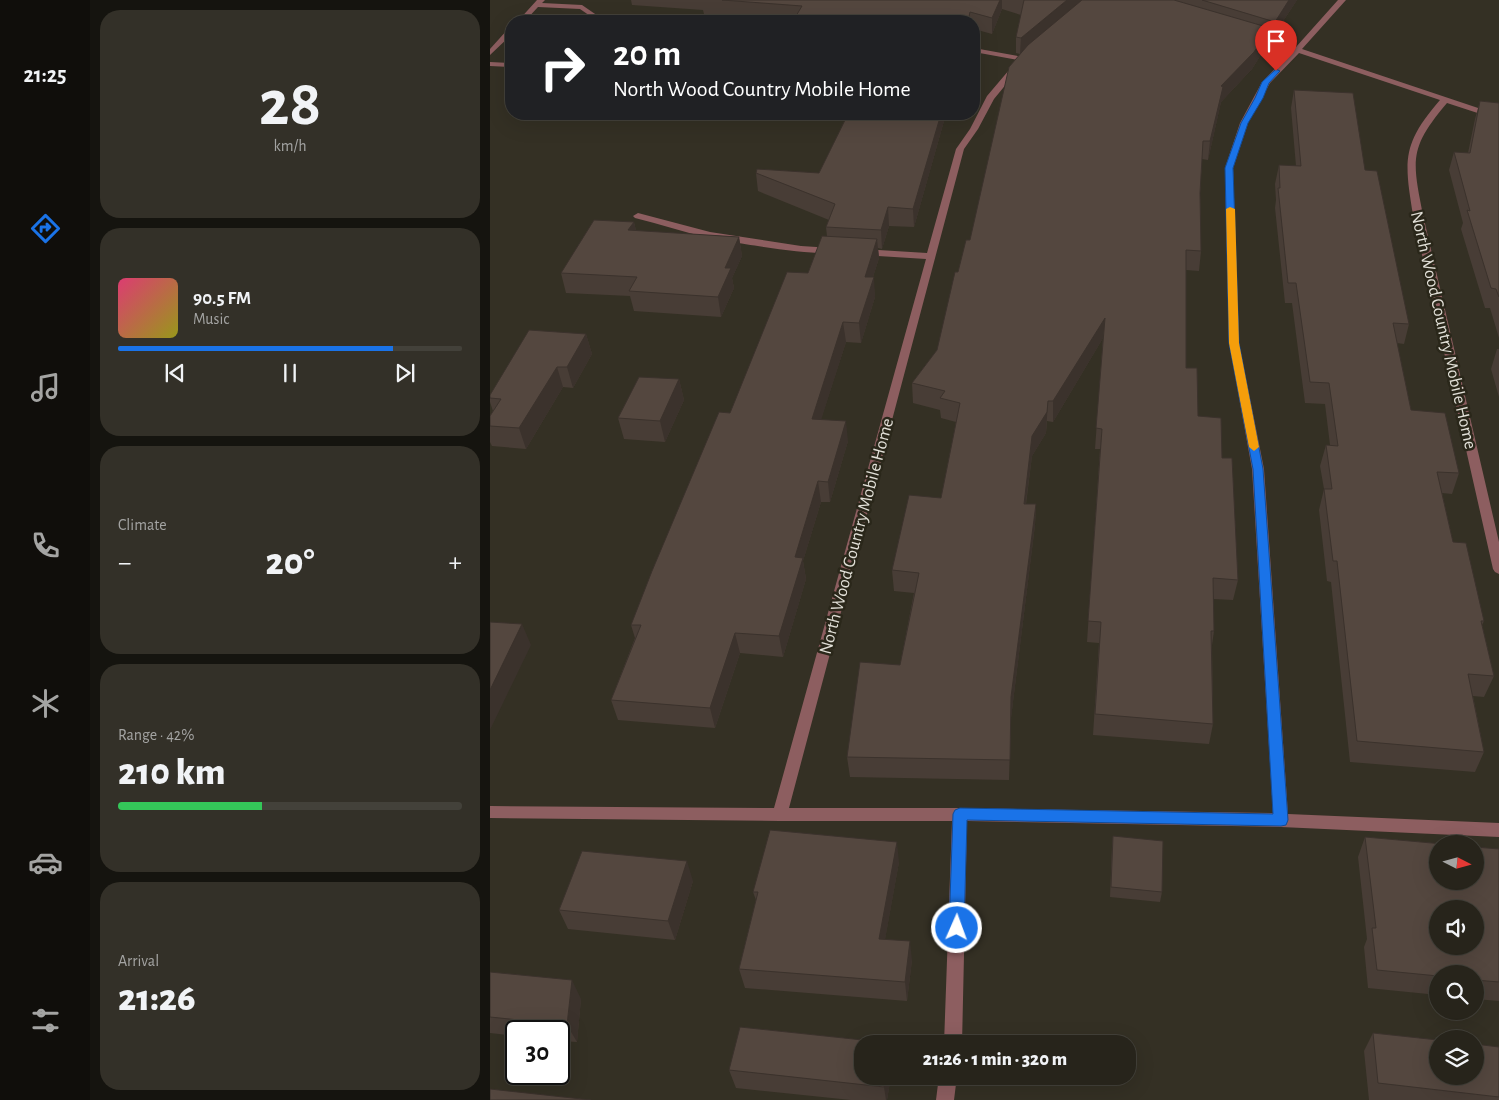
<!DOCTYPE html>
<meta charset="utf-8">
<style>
:root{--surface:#27241b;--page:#333028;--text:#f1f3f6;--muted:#a4a4a3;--line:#43413a;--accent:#1a73e8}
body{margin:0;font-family:"Alegreya Sans",sans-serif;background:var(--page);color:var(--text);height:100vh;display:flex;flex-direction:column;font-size:19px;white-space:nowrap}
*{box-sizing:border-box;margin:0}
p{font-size:16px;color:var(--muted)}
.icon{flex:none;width:28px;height:28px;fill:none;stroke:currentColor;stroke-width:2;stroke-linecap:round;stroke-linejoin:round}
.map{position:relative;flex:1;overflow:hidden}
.drawer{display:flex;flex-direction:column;gap:10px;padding:10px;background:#15140f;width:400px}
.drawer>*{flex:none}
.banner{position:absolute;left:15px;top:15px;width:475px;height:105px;border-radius:20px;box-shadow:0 5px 20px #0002,0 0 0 1px var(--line);background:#202124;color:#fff;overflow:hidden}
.needle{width:32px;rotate:96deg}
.buttons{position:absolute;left:939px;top:835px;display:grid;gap:10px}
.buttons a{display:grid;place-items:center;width:55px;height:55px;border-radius:50%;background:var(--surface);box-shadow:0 5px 20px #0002,0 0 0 1px var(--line);font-size:25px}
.speed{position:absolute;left:15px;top:1020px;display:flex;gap:10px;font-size:25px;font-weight:700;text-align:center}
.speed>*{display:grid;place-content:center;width:65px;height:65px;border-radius:50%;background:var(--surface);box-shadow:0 5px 20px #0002,0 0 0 1px var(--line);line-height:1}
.speed .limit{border:2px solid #111;border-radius:8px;background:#fff;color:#111}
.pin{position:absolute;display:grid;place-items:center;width:42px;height:42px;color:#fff;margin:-51px -21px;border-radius:50% 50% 50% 0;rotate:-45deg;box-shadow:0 0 5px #0007}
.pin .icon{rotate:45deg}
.me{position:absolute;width:55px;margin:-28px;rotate:2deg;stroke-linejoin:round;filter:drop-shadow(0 0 4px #0008)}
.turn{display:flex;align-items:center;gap:18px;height:105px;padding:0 25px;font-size:22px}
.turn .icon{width:65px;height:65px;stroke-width:2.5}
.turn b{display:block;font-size:35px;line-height:42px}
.big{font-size:38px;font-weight:800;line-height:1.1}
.drawer .tile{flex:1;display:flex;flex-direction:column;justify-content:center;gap:8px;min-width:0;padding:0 18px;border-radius:20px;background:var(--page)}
.drawer .dial{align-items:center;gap:0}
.dial b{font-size:65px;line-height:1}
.song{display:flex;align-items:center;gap:15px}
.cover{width:60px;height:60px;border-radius:8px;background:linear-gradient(135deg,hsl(340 70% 55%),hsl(60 70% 35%))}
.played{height:5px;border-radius:2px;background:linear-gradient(90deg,var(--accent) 80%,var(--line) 80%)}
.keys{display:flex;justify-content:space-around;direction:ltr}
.heat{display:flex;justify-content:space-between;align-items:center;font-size:28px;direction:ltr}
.charge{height:8px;border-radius:4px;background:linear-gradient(90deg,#34c759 42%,var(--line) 0)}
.trip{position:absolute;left:364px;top:1035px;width:282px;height:50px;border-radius:20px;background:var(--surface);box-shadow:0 5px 20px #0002,0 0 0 1px var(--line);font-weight:800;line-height:50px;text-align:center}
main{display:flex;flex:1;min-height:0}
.tabs{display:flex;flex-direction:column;width:90px;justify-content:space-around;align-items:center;background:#100e0b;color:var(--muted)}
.tabs .icon{width:35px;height:35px}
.tabs .active{color:var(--accent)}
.tabs b{font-size:22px;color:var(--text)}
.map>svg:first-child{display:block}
</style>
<main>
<nav class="tabs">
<b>21:25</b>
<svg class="icon active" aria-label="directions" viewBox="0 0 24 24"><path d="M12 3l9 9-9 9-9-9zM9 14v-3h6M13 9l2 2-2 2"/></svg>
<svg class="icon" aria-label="music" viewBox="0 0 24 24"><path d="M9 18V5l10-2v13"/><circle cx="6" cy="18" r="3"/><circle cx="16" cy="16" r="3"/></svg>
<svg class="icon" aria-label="phone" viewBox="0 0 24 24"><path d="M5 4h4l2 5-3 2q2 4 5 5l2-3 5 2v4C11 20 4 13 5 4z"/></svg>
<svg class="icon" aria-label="climate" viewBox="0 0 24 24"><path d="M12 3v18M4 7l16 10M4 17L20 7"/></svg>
<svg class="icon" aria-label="car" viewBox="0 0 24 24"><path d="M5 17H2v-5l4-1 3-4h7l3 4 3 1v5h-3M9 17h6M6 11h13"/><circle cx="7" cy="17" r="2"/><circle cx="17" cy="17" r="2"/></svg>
<svg class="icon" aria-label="filters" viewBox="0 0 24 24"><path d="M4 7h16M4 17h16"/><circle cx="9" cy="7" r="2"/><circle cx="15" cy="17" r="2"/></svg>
</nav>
<section class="drawer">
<div class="tile dial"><b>28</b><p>km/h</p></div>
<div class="tile">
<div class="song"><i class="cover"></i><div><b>90.5 FM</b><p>Music</p></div></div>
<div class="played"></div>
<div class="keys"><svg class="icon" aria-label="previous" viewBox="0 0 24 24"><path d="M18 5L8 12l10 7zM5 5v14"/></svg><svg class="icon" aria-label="pause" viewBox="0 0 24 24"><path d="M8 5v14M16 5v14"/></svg><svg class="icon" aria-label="next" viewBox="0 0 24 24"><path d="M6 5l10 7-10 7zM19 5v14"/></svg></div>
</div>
<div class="tile"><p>Climate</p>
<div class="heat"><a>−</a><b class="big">20°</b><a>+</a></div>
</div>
<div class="tile"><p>Range · 42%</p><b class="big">210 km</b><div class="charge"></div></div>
<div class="tile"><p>Arrival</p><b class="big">21:26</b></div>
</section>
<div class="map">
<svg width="1009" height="1100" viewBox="0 0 1009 1100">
<rect width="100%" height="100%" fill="#343024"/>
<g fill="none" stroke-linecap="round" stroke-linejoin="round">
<path fill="#8d5e60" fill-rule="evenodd" d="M 47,0 L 55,0 L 52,3 L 92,5 L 108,16 L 141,19 L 145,21 L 106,20 L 90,9 L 48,7 L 35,21 L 28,21 Z
M 848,0 L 856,0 L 812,49 L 1009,115 L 1009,120 L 957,103 C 919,148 922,159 933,215 L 1009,542 L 1009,574 L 1005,572 L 1003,569 L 923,215 C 914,160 912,144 950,100 L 809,53 L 780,83 L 758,123 L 743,168 L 749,343 L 774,469 L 798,814 L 1009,823 L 1009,837 L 791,827 L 477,821 L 472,1044 L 454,1044 L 462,821 L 290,821 L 0,818 L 0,806 L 284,808 L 436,259 L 372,255 L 367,252 L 372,249 L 437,253 L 466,149 L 480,129 L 497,96 L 525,63 L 528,63 L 532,65 L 504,99 L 488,129 L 474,149 L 299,808 L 470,808 L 783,813 L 762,469 L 739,343 L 735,168 L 750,123 L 772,82 L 802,51 L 758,36 L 762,34 L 806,47 Z
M 18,29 L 21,29 L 21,35 L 0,55 L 0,49 Z
M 484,48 L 533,57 L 537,59 L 533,61 L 484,52 Z
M 0,62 L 21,63 L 21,67 L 0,66 Z
M 148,213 L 220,232 L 311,246 L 342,248 L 347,251 C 338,259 236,241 219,238 C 194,232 169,224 145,218 L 143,216 Z
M 449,1076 L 467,1076 L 464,1100 L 446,1100 Z"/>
</g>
<path fill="#483d36" d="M 141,0 L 807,0 L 782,38 L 778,37 L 777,45 L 762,69 L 731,102 L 718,160 L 712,159 L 710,193 L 711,251 L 709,271 L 696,270 L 696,368 L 708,416 L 732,458 L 748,580 L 743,600 L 723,599 L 724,631 L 722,645 L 723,724 L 719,744 L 603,735 L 609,643 L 597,642 L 610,449 L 605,449 L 613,338 L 563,422 L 557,421 L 556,433 L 542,456 L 536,504 L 546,504 L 545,525 L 521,718 L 519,780 L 360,777 L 357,757 L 410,665 L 424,593 L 404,591 L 402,570 L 451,498 L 466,422 L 451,418 L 450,410 L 423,403 L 422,383 L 447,350 L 468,272 L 480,240 L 530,54 L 526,53 L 526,37 L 531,15 L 512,9 L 502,34 L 484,29 L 484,21 L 303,21 L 214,14 L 213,10 L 142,5 Z
M 804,90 L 875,170 L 919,324 L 914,344 L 907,343 L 921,410 L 969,473 L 962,494 L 952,493 L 963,542 L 994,621 L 992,625 L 1004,676 L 994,697 L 983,696 L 994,752 L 985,772 L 860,762 L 841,582 L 837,581 L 829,510 L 834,489 L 830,466 L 836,445 L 840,445 L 835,404 L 815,403 L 802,303 L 795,303 L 785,208 L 786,200 L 785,184 L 789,165 L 806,166 L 801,108 Z
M 990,101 L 1009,103 L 1009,338 L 1000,308 L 995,308 L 971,229 L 973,223 L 959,170 L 964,152 L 978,153 L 985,119 Z
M 456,114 L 424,227 L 399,226 L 392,249 L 388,248 L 389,258 L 383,277 L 385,297 L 371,343 L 356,342 L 331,419 L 358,441 L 340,502 L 331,502 L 313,561 L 316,579 L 293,657 L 250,653 L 225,728 L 128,720 L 121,700 L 145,638 L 141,625 L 240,413 L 318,273 L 337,236 L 336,227 L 339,220 L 268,191 L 266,173 L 329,173 Z
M 144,222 L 146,231 L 249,237 L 252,256 L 242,278 L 244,288 L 231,317 L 144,311 L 140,296 L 76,293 L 71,273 Z
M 96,334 L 102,354 L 83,388 L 73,387 L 36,449 L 2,446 L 0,442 L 0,416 L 3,411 L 0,402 L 0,395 Z
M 1007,349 L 1009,349 L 1009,397 L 1001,369 Z
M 189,379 L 194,400 L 175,442 L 134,439 L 128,418 Z
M 623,836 L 672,892 L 670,902 L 620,897 L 622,846 Z
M 875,837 L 1009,849 L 1009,1001 L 985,999 L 985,974 L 948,974 L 948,995 L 878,988 L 874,947 L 877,939 L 868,857 Z
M 409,862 L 395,939 L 422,960 L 417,1001 L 255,988 L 249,969 L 266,900 L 263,892 Z
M 203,881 L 185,940 L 78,929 L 69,910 Z
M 0,972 L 91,999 L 87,1042 L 69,1041 L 69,1031 L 26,1031 L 26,1036 L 0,1033 Z
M 883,1033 L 1009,1047 L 1009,1100 L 879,1100 L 874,1051 Z
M 239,1070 L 372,1076 L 401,1076 L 397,1100 L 361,1100 L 246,1088 Z"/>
<path fill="#3b322c" d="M 510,0 L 512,0 L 512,9 L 502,34 L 502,18 Z
M 577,0 L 622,0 L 530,54 L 531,38 Z
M 799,0 L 807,0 L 782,38 L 785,22 Z
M 480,12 L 480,21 L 478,21 Z
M 780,28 L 777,45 L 762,69 L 731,102 L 718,160 L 720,141 L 731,86 Z
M 451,114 L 456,114 L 424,227 L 423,209 Z
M 398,207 L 399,226 L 392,249 L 391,230 Z
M 144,222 L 148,241 L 138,230 Z
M 249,237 L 252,256 L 242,278 L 244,288 L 231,317 L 228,297 L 235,268 Z
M 387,239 L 389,258 L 377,296 L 375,277 Z
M 384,277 L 385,297 L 371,343 L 369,323 Z
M 615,318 L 613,338 L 563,422 L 563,401 Z
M 353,322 L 356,342 L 325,439 L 322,419 Z
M 96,334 L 102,354 L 83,388 L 77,367 Z
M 67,367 L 73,387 L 36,449 L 29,428 Z
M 189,379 L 194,400 L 175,442 L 170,421 Z
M 558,401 L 556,433 L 542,456 L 533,524 L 534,504 L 542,436 Z
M 356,421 L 358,441 L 340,502 L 338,482 Z
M 328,481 L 331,502 L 313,561 L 316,579 L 293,657 L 289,636 L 305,557 Z
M 546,504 L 545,525 L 521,718 L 519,780 L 521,697 Z
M 32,624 L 41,645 L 0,730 L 0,690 Z
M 245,633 L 250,653 L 225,728 L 220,708 Z
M 407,842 L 409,862 L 392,957 L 389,939 Z
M 197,861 L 203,881 L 185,940 L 178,921 Z
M 420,941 L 422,960 L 417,1001 L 415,982 Z
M 82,980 L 91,999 L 87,1042 L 77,1025 Z
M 395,1076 L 401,1076 L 397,1100 L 396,1100 L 394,1087 Z"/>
<path fill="#54473f" stroke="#3b322c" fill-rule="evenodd" d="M 232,0 L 510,0 L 502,18 L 480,12 L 478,21 L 303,21 L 312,6 Z
M 534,0 L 577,0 L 531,38 L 526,37 Z
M 592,0 L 684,0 L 780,28 L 764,52 L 731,86 L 733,87 L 720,141 L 713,141 L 710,193 L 711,251 L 696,250 L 696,368 L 707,368 L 708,416 L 731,418 L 732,458 L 742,458 L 748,580 L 723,578 L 724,631 L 721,631 L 723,724 L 605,714 L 611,622 L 598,621 L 612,429 L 606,428 L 615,318 L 563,401 L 558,401 L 557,412 L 542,436 L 534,504 L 546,504 L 521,697 L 520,760 L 357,757 L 370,662 L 410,665 L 429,573 L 402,570 L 419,495 L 451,498 L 470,403 L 450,398 L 455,391 L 422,383 L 447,350 L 465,272 L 468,272 L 476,240 L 480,240 L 519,67 L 538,45 Z
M 712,0 L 799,0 L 785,22 Z
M 804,90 L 863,93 L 875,170 L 887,171 L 919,324 L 903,323 L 921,410 L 955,413 L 969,473 L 947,472 L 963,542 L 976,543 L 994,621 L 991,621 L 1004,676 L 978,674 L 994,752 L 867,741 L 847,561 L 843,561 L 834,489 L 842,489 L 836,445 L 848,446 L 839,383 L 820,382 L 806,283 L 798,283 L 788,188 L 790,188 L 789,165 L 811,166 Z
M 990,101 L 1009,103 L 1009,297 L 1006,289 L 1001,288 L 977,210 L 980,211 L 964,152 L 980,153 Z
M 358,114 L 451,114 L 423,209 L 398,207 L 391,230 L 336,227 L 345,204 L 266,173 L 267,169 L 329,173 Z
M 104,220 L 144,222 L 138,230 L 249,237 L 235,268 L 241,268 L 228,297 L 139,291 L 147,277 L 71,273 Z
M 332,236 L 387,239 L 375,277 L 384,277 L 369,323 L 353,322 L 322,419 L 356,421 L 338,482 L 328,481 L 305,557 L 313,558 L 289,636 L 245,633 L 220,708 L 121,700 L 151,625 L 141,625 L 162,571 L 229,412 L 240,413 L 297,272 L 318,273 Z
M 39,330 L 96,334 L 77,367 L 67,367 L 29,428 L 0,426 L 0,416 L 11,399 L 0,398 L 0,395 Z
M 149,377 L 189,379 L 170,421 L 128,418 Z
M 0,622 L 32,624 L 0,690 Z
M 280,830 L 407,842 L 389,939 L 420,941 L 415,982 L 249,969 L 268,892 L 263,892 Z
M 623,836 L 673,841 L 672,892 L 621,887 Z
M 875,837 L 953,844 L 948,844 L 948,881 L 985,881 L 985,847 L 1009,849 L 1009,982 L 985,980 L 985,974 L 948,974 L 948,976 L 887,970 L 882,928 L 886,928 ZM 948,909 L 985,909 L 985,946 L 948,946 Z
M 92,851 L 197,861 L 178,921 L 69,910 Z
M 0,972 L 82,980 L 77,1025 L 0,1017 Z
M 250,1027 L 401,1043 L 401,1044 L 372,1044 L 372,1076 L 395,1076 L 394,1087 L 239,1070 Z
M 883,1033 L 948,1040 L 948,1076 L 985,1076 L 985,1044 L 1009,1047 L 1009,1097 L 888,1083 Z
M 0,1089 L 101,1100 L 0,1100 Z"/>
<path fill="#1a73e8" stroke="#114b97" d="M 786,69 L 790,71 L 779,83 L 773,98 L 758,123 L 743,168 L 749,343 L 773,469 L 798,820 L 796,825 L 791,826 L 477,820 L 474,928 L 472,933 L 467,935 L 461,933 L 459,928 L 463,814 L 465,810 L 470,808 L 783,814 L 763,469 L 739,343 L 735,168 L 751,123 L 765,98 L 772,82 Z"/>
<path fill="#f59e0b" d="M 740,207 L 745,209 L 749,343 L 769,447 L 764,451 L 759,447 L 739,343 L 736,209 Z"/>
<g text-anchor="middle" stroke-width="5" stroke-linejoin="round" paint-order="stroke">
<g font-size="18" fill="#e2e0d8" stroke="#2a271a">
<text transform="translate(954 330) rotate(77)" y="6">North Wood Country Mobile Home</text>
<text transform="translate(366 536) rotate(-75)" y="6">North Wood Country Mobile Home</text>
</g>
</g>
</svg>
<div class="buttons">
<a><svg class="needle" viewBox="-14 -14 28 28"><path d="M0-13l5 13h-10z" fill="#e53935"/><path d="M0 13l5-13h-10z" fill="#a4a4a3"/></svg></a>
<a><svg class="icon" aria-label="sound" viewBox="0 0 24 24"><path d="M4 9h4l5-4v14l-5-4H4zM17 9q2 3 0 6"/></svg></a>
<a><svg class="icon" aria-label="search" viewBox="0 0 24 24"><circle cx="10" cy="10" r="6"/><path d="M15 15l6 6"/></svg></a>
<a><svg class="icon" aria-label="layers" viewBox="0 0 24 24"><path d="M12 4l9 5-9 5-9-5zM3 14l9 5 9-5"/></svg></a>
</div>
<div class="speed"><div class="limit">30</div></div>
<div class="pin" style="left:786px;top:71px;background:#d93025"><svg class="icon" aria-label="arrive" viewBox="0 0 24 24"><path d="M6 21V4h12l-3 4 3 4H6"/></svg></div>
<svg class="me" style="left:467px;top:928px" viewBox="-20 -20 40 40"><circle r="17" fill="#1a73e8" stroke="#fff" stroke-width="3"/><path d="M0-11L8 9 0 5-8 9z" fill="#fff"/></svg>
<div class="trip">21:26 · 1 min · 320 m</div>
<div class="banner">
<div class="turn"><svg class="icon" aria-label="right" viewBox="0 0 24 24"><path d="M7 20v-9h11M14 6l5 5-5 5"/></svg><div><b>20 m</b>North Wood Country Mobile Home</div></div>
</div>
</div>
</main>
